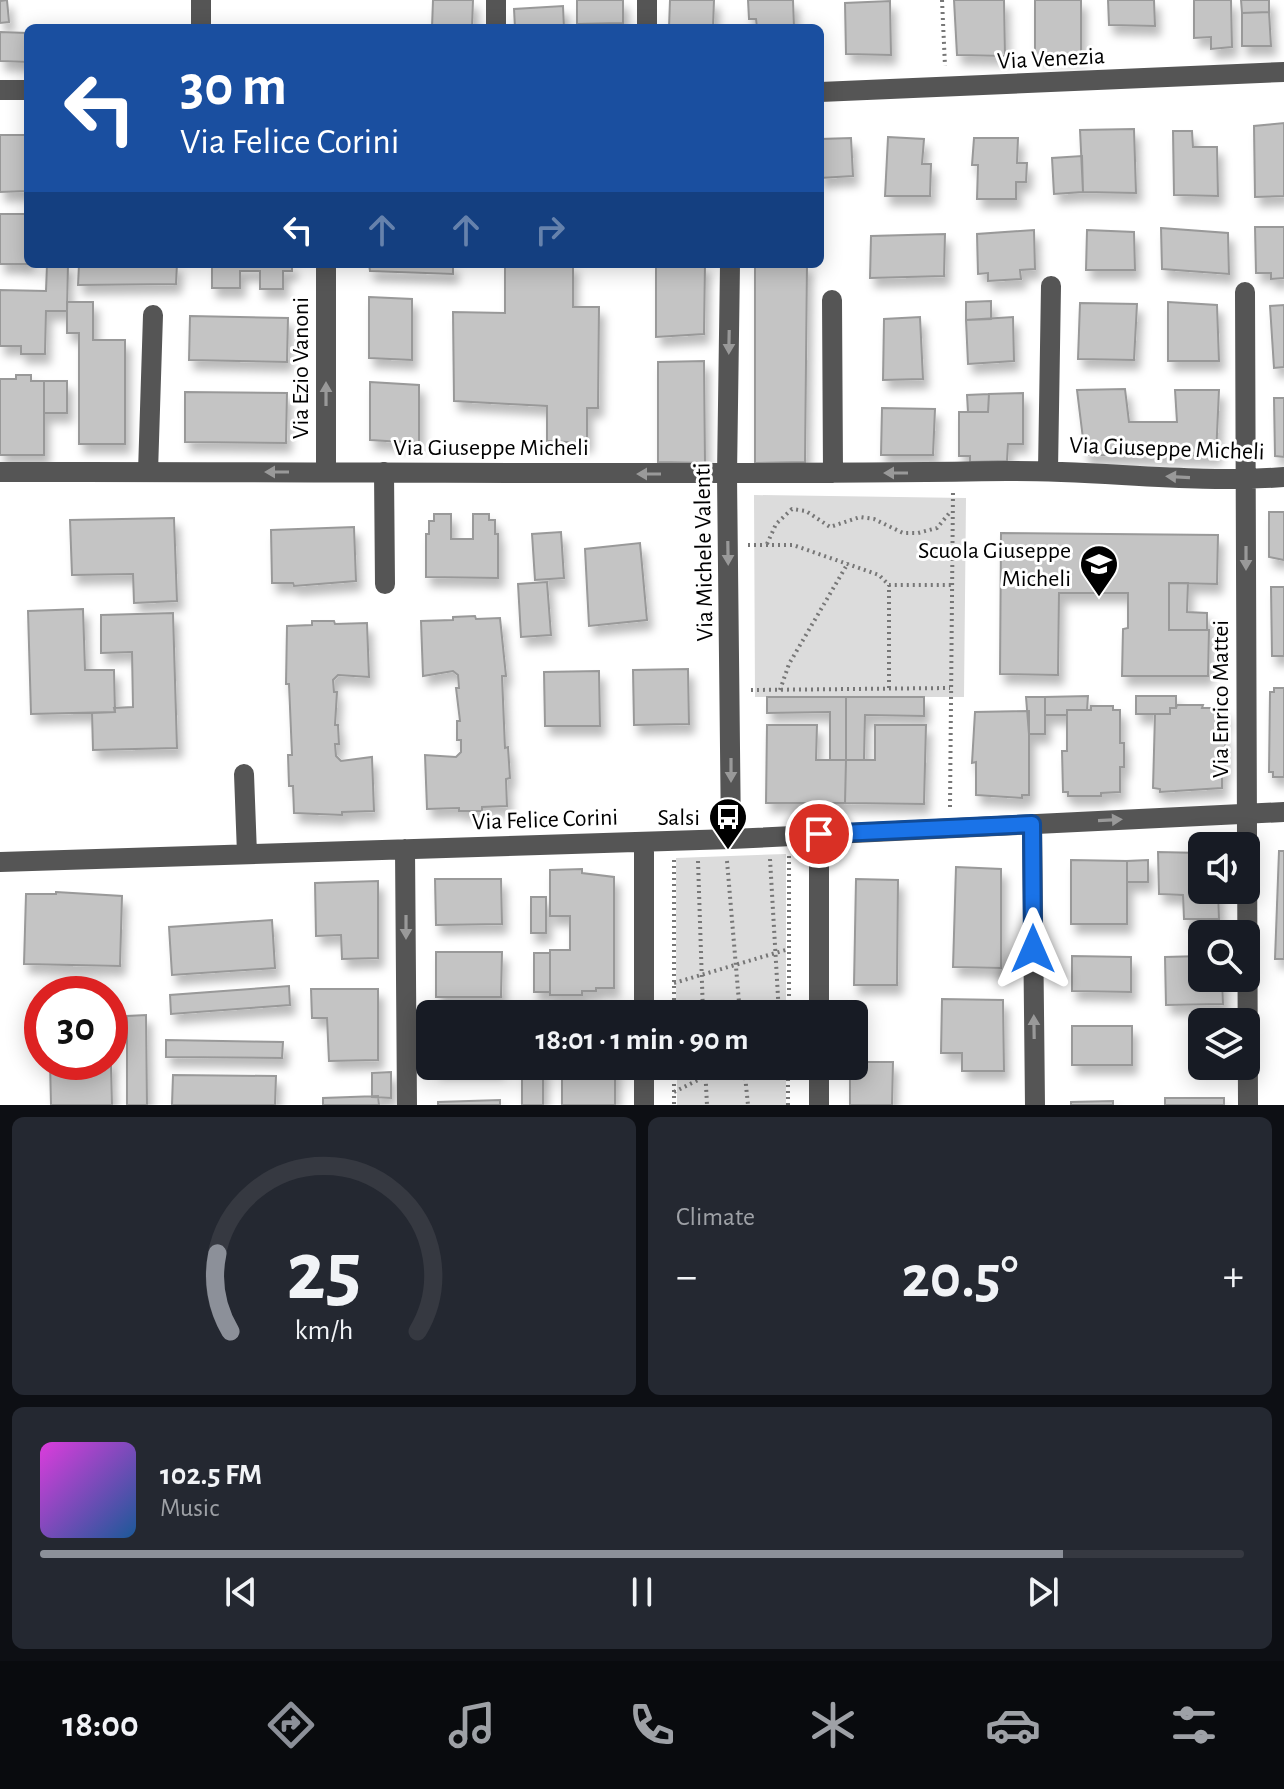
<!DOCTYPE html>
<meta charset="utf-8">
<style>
:root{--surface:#171b24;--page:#242831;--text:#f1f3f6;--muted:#9ea1a6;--line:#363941;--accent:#8c9099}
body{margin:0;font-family:"Alegreya Sans",sans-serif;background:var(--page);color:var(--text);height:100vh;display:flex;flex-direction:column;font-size:30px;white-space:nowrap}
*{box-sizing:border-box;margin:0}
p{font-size:26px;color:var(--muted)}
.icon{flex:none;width:44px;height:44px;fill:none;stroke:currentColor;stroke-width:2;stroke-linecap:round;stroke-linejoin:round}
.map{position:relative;height:1105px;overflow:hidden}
.drawer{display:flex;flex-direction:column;gap:12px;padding:12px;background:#0d0f14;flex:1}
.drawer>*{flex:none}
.banner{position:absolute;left:24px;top:24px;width:800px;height:244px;border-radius:12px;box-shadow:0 4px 20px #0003;background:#1a4fa0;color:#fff;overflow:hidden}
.fabs{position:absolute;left:1188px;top:832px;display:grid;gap:16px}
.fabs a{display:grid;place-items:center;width:72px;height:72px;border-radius:12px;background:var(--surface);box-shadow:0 4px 20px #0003;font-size:40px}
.speed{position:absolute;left:24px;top:976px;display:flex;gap:16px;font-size:40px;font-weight:700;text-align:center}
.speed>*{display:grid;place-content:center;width:104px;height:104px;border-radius:50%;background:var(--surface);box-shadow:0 4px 20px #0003;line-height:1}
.speed .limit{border:12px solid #d22;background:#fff;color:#111}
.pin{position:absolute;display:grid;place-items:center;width:68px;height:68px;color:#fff;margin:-34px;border:4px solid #fff;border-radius:50%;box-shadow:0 2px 8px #0007}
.me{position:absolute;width:88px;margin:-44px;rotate:0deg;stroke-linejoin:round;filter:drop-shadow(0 0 6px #0008)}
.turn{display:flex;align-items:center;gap:28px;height:168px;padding:0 24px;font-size:36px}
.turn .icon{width:104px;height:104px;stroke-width:2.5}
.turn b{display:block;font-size:56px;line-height:68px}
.lanes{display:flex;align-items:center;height:76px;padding:0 24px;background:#0003;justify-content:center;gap:40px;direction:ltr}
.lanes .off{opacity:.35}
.big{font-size:60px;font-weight:700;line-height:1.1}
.drawer .card{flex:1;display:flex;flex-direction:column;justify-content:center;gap:12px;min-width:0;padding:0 28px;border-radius:12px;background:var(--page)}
.drawer .dial{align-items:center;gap:0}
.dial svg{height:208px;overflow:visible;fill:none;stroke:var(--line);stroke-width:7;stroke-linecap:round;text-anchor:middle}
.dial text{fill:var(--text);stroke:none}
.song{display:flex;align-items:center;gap:24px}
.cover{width:96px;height:96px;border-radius:12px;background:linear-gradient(135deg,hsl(300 70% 55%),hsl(210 70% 35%))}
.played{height:8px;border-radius:4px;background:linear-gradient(90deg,var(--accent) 85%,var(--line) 85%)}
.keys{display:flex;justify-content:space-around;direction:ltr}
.heat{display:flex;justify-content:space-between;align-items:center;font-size:44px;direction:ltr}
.drawer .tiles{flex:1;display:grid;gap:12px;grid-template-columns:1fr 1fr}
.card:last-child{grid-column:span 2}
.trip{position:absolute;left:416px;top:1000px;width:452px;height:80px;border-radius:12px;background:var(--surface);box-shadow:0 4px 20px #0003;font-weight:700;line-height:80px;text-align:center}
.menu{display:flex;height:128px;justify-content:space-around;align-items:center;background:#090b0e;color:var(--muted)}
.menu .icon{width:56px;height:56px}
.menu .selected{color:var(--accent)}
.menu b{font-size:36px;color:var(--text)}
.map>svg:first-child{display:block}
</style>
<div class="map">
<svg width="1284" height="1105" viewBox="0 0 1284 1105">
<defs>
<filter id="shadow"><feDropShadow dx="5" dy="9" stdDeviation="4" flood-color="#0004"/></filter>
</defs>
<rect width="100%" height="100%" fill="#fff"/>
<path fill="#dcdcdc" d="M 754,495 L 966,498 L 964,697 L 755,697 Z
M 786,854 L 786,1014 L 676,1014 L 676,858 Z
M 677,1066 L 786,1066 L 786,1105 L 677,1105 Z"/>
<path fill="#c4c4c4" stroke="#999" stroke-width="2" filter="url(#shadow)" d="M 7,0 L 9,22 L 0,23 L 0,1 Z
M 433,0 L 473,0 L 472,28 L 432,28 Z
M 577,0 L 623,0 L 623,23 L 577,24 Z
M 670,0 L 714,0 L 713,28 L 669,28 Z
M 748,0 L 793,0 L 794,27 L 757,28 L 756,19 L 749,19 Z
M 954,0 L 1004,0 L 1005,56 L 957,55 Z
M 1035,0 L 1081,0 L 1081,56 L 1035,56 Z
M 1108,0 L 1154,0 L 1155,26 L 1109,25 Z
M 1194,0 L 1231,0 L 1232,47 L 1211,49 L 1211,37 L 1194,38 Z
M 1241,0 L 1269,0 L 1269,12 L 1242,13 Z
M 890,1 L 891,55 L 846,54 L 845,3 Z
M 563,6 L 564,28 L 515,28 L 514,9 Z
M 1269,12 L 1271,46 L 1242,46 L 1242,13 Z
M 0,32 L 28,33 L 28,62 L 0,61 Z
M 1284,123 L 1284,196 L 1255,197 L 1254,126 Z
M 1134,129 L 1136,193 L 1083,192 L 1080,130 Z
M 1173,131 L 1192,131 L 1193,147 L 1217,147 L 1218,196 L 1174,195 Z
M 0,135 L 28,135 L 28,191 L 0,192 Z
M 888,137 L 924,139 L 922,164 L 931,164 L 930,196 L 885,196 Z
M 851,138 L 853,176 L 820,178 L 820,139 Z
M 974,138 L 1018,138 L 1017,163 L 1027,163 L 1026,182 L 1016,182 L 1016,199 L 977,199 L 978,165 L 972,165 Z
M 1082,156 L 1083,192 L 1054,194 L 1052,158 Z
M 0,214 L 28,214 L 28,264 L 47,264 L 0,264 Z
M 1255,227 L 1284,227 L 1284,278 L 1271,279 L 1271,273 L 1256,273 Z
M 1161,228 L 1228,233 L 1229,274 L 1162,269 Z
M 1034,230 L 1035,269 L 1020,270 L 1021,279 L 988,281 L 988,273 L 978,274 L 977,234 Z
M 1087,230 L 1134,232 L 1135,270 L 1086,270 Z
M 945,234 L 944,276 L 870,278 L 871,236 Z
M 47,264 L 68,264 L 67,311 L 46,311 L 45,354 L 21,354 L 21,346 L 0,346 L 0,290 L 46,291 Z
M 79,264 L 177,264 L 176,284 L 78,285 Z
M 212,264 L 292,264 L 292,271 L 283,271 L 283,289 L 260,289 L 260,271 L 240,271 L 240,288 L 212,288 Z
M 369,264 L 453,264 L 453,274 L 370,271 Z
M 505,264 L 573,264 L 573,307 L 599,307 L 598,408 L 587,408 L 587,443 L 547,441 L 547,406 L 454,401 L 453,312 L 505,313 Z
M 656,264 L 705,264 L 704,334 L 656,337 Z
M 755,264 L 807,264 L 805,462 L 755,463 Z
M 369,297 L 412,299 L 412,360 L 369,358 Z
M 991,301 L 991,319 L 966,320 L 966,302 Z
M 67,302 L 93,302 L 93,340 L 125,340 L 125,444 L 79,444 L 79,333 L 67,333 Z
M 1168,302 L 1217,305 L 1219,361 L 1168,361 Z
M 1080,303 L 1137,304 L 1134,360 L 1078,359 Z
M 1284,305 L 1284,367 L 1274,368 L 1270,306 Z
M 190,316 L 288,318 L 287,362 L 189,360 Z
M 920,317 L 923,379 L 883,380 L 884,319 Z
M 1013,317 L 1014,361 L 968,364 L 966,320 Z
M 704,361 L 705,463 L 658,462 L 658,362 Z
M 16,375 L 31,375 L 31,381 L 44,381 L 44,455 L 0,455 L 0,379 L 16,379 Z
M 44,381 L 67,381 L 67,413 L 44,413 Z
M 370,382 L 419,385 L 419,443 L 370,440 Z
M 1125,389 L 1129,422 L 1177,422 L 1175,390 L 1219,390 L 1216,456 L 1085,455 L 1077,390 Z
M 185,392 L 287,393 L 286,443 L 185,442 Z
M 1023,393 L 1023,444 L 1008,444 L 1007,461 L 970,462 L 970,456 L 959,456 L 959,412 L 988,412 L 989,394 Z
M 989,394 L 988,412 L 968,412 L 967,395 Z
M 1274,398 L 1284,398 L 1284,457 L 1275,456 Z
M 882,408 L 935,409 L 933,455 L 881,455 Z
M 1269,512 L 1284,512 L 1284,560 L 1269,557 Z
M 434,514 L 451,514 L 451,539 L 473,539 L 473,514 L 489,514 L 489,520 L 495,520 L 495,534 L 498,534 L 498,578 L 426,577 L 426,534 L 429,534 L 429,521 L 434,521 Z
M 174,518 L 177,601 L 134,603 L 133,574 L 72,575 L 70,520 Z
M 354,527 L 356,581 L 294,586 L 293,583 L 272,583 L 271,530 Z
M 561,532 L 564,578 L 535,580 L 532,534 Z
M 1001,533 L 1218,535 L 1217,584 L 1169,583 L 1169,630 L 1209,630 L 1208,676 L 1122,676 L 1123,629 L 1128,628 L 1128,593 L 1059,593 L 1058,675 L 1000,674 Z
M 640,543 L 647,620 L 589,626 L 585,549 Z
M 547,582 L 551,635 L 521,637 L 518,584 Z
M 1169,583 L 1188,583 L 1187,612 L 1207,613 L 1207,630 L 1169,630 Z
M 1271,587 L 1284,587 L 1284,656 L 1272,656 Z
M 83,609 L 85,670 L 114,670 L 115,712 L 31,714 L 28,611 Z
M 173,613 L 177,748 L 93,750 L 92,713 L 115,712 L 114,708 L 133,707 L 132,652 L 101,653 L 101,615 Z
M 475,616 L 476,619 L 500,618 L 506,676 L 502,676 L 505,748 L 508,747 L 510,778 L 506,779 L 507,806 L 482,807 L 482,811 L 459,811 L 459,808 L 427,809 L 425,755 L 456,757 L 461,752 L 461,740 L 457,740 L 457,721 L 460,721 L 456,688 L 459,688 L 458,675 L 453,671 L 423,676 L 421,621 L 453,620 L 453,617 Z
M 312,621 L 334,621 L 335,624 L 367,623 L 369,677 L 338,675 L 333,680 L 334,692 L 337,692 L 335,725 L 338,725 L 339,744 L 335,744 L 336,756 L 341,761 L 372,757 L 374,811 L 342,812 L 342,815 L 294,813 L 293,786 L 289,786 L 288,755 L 292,755 L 289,684 L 286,684 L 287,626 L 312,625 Z
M 688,669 L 689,724 L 634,725 L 633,670 Z
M 599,671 L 600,726 L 545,726 L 544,672 Z
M 1274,688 L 1284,688 L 1284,777 L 1273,777 L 1273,772 L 1269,772 L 1270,692 L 1274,692 Z
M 1088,696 L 1087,710 L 1067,710 L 1067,715 L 1045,715 L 1045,697 Z
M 1136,696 L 1176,696 L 1176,708 L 1170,708 L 1170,714 L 1136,714 Z
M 767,697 L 846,697 L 846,760 L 830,760 L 830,712 L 767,713 Z
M 846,697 L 924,697 L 924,716 L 865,715 L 864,760 L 846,760 Z
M 1026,697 L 1045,697 L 1045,734 L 1029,734 Z
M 1177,705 L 1203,705 L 1202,708 L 1222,708 L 1222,711 L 1225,711 L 1225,723 L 1222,724 L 1222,735 L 1225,735 L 1225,770 L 1222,770 L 1222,788 L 1160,792 L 1160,789 L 1153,788 L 1155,714 L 1170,714 L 1170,708 L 1176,708 Z
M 1091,706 L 1113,706 L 1113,710 L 1120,710 L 1120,743 L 1124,743 L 1124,767 L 1120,767 L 1120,792 L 1101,793 L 1101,796 L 1068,796 L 1068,792 L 1063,792 L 1062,751 L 1067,751 L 1067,710 L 1091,710 Z
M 1029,711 L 1029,795 L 1022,795 L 1022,798 L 976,795 L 976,762 L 972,763 L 975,712 Z
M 767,725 L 817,725 L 816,760 L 846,760 L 845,803 L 766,803 Z
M 875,725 L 926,725 L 924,804 L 845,803 L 846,760 L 875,760 Z
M 1279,851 L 1284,851 L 1284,959 L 1275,959 Z
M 1158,852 L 1202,853 L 1202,890 L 1218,890 L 1219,919 L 1184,919 L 1183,895 L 1159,894 Z
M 1071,860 L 1127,861 L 1127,924 L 1071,924 Z
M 1148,860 L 1148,882 L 1127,882 L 1127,861 Z
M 956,867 L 1001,869 L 1001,968 L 953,967 Z
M 582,869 L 582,873 L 614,877 L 614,988 L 596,988 L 596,991 L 582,991 L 582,995 L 550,995 L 550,950 L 570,950 L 570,916 L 550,916 L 550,870 Z
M 435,879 L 501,879 L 502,924 L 436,925 Z
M 856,879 L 898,880 L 897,985 L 854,985 Z
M 378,881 L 378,958 L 342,959 L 341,935 L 316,936 L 315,883 Z
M 56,892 L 122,896 L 120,966 L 24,964 L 26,894 L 56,894 Z
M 531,897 L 546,897 L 546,933 L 531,933 Z
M 272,920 L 275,968 L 172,975 L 169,927 Z
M 436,952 L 502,952 L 501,997 L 436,997 Z
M 534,953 L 550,953 L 550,992 L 534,992 Z
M 1072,956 L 1131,957 L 1131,992 L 1072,991 Z
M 1202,956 L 1202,978 L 1222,978 L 1223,1004 L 1166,1005 L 1165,957 Z
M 289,986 L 290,1005 L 171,1014 L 170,995 Z
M 311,989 L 378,989 L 378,1060 L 329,1061 L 327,1018 L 312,1018 Z
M 942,999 L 1003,1000 L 1004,1071 L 962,1071 L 962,1053 L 941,1053 Z
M 611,1009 L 611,1014 L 522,1014 L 522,1011 Z
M 146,1015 L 147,1105 L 127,1105 L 127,1016 Z
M 110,1024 L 112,1105 L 51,1105 L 50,1062 L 110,1062 Z
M 1072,1026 L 1132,1026 L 1132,1065 L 1072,1065 Z
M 166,1040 L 283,1042 L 282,1058 L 166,1057 Z
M 854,1062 L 893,1062 L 892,1105 L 850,1105 L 850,1066 L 854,1066 Z
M 436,1066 L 498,1066 L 498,1069 L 436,1069 Z
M 522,1066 L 543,1066 L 543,1105 L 522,1105 Z
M 562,1066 L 615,1066 L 615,1105 L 562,1105 Z
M 391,1072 L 391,1098 L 372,1097 L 372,1073 Z
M 173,1075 L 276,1076 L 275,1105 L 172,1105 Z
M 378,1096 L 379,1105 L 323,1105 L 323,1098 Z
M 1165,1098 L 1224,1098 L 1224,1105 L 1165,1105 Z
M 500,1100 L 500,1105 L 438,1105 L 438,1102 Z
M 1113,1101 L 1113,1105 L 1071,1105 L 1071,1102 Z"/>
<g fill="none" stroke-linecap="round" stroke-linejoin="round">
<path stroke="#777" stroke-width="4" stroke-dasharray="2 4" stroke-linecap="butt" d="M 942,0 L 945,66
M 767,544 L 776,524 L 792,509 L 806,511 L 830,527 L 860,517 L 874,519 L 903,533 L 918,533 L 937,528 L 951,511
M 748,545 L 793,545 L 879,575 L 889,585 L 952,585
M 889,688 L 889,585
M 751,690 L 950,688
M 780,690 L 789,664 L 848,563
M 950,807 L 953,492
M 770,859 L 779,1014
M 674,860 L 674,1014
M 698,861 L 703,1014
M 727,861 L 740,1014
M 674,983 L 789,949
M 789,1014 L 789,856
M 674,1066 L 674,1105
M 705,1066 L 707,1105
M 744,1066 L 748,1105
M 674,1092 L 726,1066
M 788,1105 L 788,1066"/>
<path stroke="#555" stroke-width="20" d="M 201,0 L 201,28
M 496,0 L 496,28
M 647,0 L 647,28
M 0,90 L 28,90
M 820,92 L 1284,72
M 730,264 L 727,475 L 731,839
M 1245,292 L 1248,1105
M 832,300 L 833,473
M 1048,470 L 1051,286
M 0,472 C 336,471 671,476 1007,471 C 1099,470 1192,484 1284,477
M 148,472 L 153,315
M 326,472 L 326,264
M 384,472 L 385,584
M 244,774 L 247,854
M 1032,824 L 1035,1105
M 819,834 L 819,1014
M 644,842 L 644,1014
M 405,849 L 407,1105
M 0,862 L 731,839 L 1284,812
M 644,1066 L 644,1105
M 819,1066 L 819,1105"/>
</g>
<defs><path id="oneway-solid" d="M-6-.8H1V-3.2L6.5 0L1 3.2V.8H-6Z" transform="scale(2)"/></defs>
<g fill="#999">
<use href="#oneway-solid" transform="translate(729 342) rotate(91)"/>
<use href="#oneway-solid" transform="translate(326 394) rotate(-90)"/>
<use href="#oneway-solid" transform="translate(277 472) rotate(180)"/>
<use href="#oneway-solid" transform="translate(896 473) rotate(180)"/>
<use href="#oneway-solid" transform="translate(649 474) rotate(-180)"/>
<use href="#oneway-solid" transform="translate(1178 477) rotate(-177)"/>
<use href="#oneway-solid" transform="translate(728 553) rotate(89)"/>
<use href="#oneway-solid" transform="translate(1246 558) rotate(90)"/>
<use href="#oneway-solid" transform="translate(731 770) rotate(90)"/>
<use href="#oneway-solid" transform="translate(1110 820) rotate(-3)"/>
<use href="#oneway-solid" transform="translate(406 927) rotate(90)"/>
<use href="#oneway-solid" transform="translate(1034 1027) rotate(-91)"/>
</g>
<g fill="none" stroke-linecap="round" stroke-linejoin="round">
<defs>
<path id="route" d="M 819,834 L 1032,824 L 1033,949"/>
</defs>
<use href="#route" stroke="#114b97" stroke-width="20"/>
<use href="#route" stroke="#1a73e8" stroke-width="14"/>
</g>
<defs>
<symbol id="school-pin" viewBox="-11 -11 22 30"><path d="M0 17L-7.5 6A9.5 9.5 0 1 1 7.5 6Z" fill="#000" stroke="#fff"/><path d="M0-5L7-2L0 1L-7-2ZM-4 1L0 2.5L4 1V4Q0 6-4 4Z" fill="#fff"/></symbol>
<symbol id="bus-pin" viewBox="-11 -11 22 30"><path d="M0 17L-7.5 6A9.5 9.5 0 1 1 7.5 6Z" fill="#000" stroke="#fff"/><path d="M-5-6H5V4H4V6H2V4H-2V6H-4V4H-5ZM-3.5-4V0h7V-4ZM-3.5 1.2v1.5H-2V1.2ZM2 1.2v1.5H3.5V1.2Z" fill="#fff"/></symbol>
</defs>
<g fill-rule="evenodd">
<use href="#school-pin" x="1077" y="542" width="44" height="60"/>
<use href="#bus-pin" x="706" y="795" width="44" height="60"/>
</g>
<g text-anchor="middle" stroke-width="6" stroke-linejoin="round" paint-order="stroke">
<g font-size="24" fill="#000" stroke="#fff">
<text transform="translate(1051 58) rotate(-3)" y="8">Via Venezia</text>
<text transform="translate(300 368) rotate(-90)" y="8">Via Ezio Vanoni</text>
<text x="491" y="455">Via Giuseppe Micheli</text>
<text transform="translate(1167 448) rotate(2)" y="8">Via Giuseppe Micheli</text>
<text transform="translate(703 552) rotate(-91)" y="8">Via Michele Valenti</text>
<text transform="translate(1220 699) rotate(-90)" y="8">Via Enrico Mattei</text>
<text transform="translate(545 819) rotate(-2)" y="8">Via Felice Corini</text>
</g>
<g font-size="24" fill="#000" stroke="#fff" text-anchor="end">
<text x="1071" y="558">Scuola Giuseppe<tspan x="1071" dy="28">Micheli</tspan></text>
<text x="700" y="825">Salsi</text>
</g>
</g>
</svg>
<div class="fabs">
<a><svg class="icon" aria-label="sound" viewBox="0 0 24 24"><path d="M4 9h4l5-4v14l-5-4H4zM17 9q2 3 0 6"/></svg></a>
<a><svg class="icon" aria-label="search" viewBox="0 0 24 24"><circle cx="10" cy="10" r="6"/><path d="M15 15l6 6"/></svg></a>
<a><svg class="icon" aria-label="layers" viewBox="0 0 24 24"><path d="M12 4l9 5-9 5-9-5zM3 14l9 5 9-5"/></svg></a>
</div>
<div class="speed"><div class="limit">30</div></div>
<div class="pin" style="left:819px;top:834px;background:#d93025"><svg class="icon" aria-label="arrive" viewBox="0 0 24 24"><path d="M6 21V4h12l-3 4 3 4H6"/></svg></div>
<svg class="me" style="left:1033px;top:949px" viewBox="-20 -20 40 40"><path d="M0-17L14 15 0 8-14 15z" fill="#1a73e8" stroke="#fff" stroke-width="4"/></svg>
<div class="trip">18:01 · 1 min · 90 m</div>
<div class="banner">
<div class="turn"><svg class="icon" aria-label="left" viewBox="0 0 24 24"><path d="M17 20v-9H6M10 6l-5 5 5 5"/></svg><div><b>30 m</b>Via Felice Corini</div></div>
<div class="lanes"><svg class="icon" aria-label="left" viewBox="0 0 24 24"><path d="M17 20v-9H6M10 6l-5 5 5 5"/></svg><svg class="icon off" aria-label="ahead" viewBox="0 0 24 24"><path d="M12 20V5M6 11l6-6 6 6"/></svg><svg class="icon off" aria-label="ahead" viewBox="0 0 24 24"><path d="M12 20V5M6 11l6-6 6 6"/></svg><svg class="icon off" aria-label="right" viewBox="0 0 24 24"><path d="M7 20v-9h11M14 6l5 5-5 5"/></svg></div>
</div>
</div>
<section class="drawer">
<div class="tiles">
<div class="card dial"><svg viewBox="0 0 100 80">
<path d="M14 69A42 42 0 1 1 86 69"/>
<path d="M14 69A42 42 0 0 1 9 39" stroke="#8c9099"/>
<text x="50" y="56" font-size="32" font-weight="700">25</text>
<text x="50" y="72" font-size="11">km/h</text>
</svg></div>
<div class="card"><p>Climate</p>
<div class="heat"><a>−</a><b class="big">20.5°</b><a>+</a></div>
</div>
<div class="card">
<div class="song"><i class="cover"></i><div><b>102.5 FM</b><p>Music</p></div></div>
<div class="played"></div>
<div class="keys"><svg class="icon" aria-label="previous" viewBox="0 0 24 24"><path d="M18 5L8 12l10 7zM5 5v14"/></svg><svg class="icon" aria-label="pause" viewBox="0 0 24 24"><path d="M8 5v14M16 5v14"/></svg><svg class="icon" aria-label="next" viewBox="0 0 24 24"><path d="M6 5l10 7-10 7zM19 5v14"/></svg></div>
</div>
</div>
</section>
<nav class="menu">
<b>18:00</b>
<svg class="icon selected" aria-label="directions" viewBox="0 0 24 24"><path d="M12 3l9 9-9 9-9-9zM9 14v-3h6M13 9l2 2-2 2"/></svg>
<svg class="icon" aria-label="music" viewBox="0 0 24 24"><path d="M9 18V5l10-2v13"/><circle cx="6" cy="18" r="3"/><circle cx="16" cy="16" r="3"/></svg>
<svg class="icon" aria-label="phone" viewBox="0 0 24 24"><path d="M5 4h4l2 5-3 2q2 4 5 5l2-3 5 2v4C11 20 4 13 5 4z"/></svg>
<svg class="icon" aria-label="climate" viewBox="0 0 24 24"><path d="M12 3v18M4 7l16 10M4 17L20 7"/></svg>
<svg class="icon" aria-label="car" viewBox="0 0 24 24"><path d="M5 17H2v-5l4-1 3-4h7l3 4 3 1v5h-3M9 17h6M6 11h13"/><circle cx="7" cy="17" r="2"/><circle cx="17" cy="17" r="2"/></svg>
<svg class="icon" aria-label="filters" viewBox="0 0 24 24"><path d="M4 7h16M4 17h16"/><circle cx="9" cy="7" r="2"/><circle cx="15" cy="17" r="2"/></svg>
</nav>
